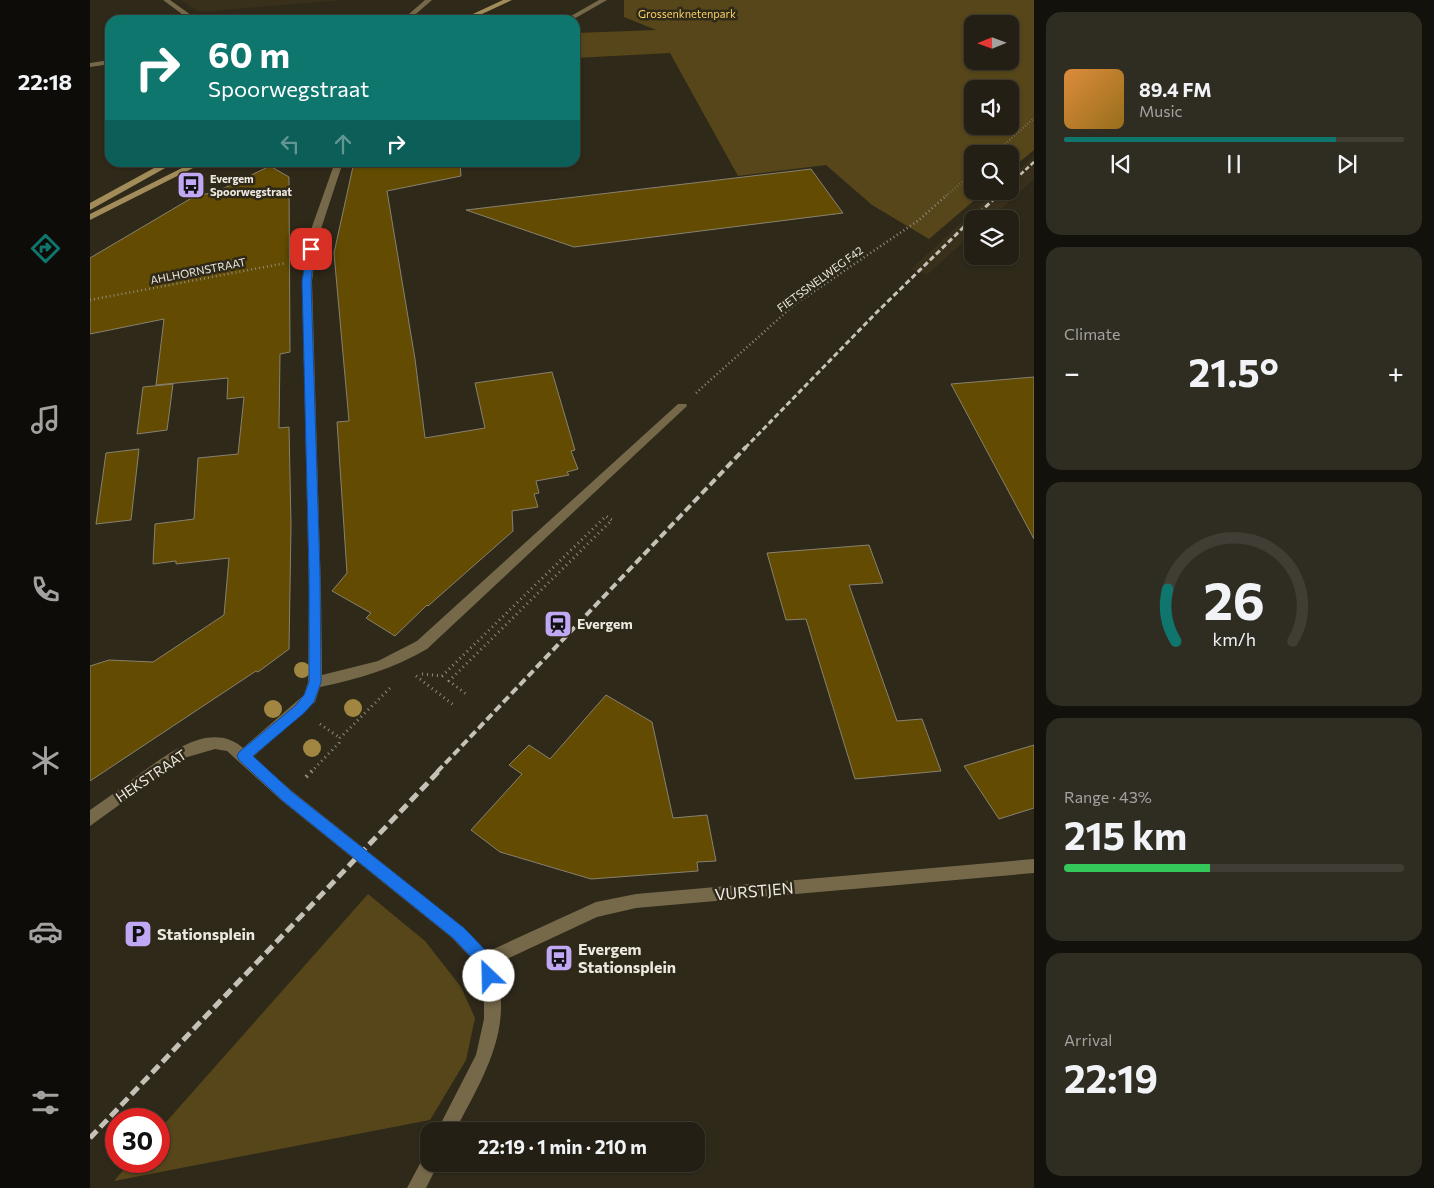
<!DOCTYPE html>
<meta charset="utf-8">
<style>
:root{--surface:#231f14;--page:#2f2c22;--text:#f1f3f6;--muted:#a3a2a0;--line:#403d34;--accent:#0f766e}
body{margin:0;font-family:Commissioner,sans-serif;background:var(--page);color:var(--text);height:100vh;display:flex;flex-direction:column;font-size:19px;white-space:nowrap}
*{box-sizing:border-box;margin:0}
p{font-size:16px;color:var(--muted)}
.icon{flex:none;width:28px;height:28px;fill:none;stroke:currentColor;stroke-width:2;stroke-linecap:round;stroke-linejoin:round}
.map{position:relative;flex:1;overflow:hidden}
.details{display:flex;flex-direction:column;gap:12px;padding:12px;background:#13110b;width:400px}
.details>*{flex:none}
.hud{position:absolute;left:15px;top:15px;width:475px;height:152px;border-radius:15px;box-shadow:0 1px 4px #0004,0 0 0 1px var(--line);background:#0f766e;color:#fff;overflow:hidden}
.needle{width:32px;rotate:269deg}
.controls{position:absolute;left:874px;top:15px;display:grid;gap:10px}
.controls a{display:grid;place-items:center;width:55px;height:55px;border-radius:10px;background:var(--surface);box-shadow:0 1px 4px #0004,0 0 0 1px var(--line);font-size:25px}
.speed{position:absolute;left:15px;top:1108px;display:flex;gap:10px;font-size:25px;font-weight:700;text-align:center}
.speed>*{display:grid;place-content:center;width:65px;height:65px;border-radius:50%;background:var(--surface);box-shadow:0 1px 4px #0004,0 0 0 1px var(--line);line-height:1}
.speed .limit{border:8px solid #d22;background:#fff;color:#111}
.pin{position:absolute;display:grid;place-items:center;width:42px;height:42px;color:#fff;margin:-21px;border-radius:10px;box-shadow:0 2px 8px #0006}
.me{position:absolute;width:55px;margin:-28px;rotate:336deg;stroke-linejoin:round;filter:drop-shadow(0 0 4px #0008)}
.turn{display:flex;align-items:center;gap:18px;height:105px;padding:0 20px;font-size:22px}
.turn .icon{width:65px;height:65px;stroke-width:2.5}
.turn b{display:block;font-size:35px;line-height:42px}
.lanes{display:flex;align-items:center;height:48px;padding:0 20px;background:#0003;justify-content:center;gap:25px;direction:ltr}
.lanes .off{opacity:.35}
.big{font-size:38px;font-weight:700;line-height:1.1}
.details .widget{flex:1;display:flex;flex-direction:column;justify-content:center;gap:8px;min-width:0;padding:0 18px;border-radius:15px;background:var(--page)}
.details .dial{align-items:center;gap:0}
.dial svg{height:130px;overflow:visible;fill:none;stroke:var(--line);stroke-width:7;stroke-linecap:round;text-anchor:middle}
.dial text{fill:var(--text);stroke:none}
.song{display:flex;align-items:center;gap:15px}
.cover{width:60px;height:60px;border-radius:8px;background:linear-gradient(135deg,hsl(30 70% 55%),hsl(40 70% 35%))}
.played{height:5px;border-radius:2px;background:linear-gradient(90deg,var(--accent) 80%,var(--line) 80%)}
.keys{display:flex;justify-content:space-around;direction:ltr}
.heat{display:flex;justify-content:space-between;align-items:center;font-size:28px;direction:ltr}
.charge{height:8px;border-radius:4px;background:linear-gradient(90deg,#34c759 43%,var(--line) 0)}
.trip{position:absolute;left:330px;top:1122px;width:285px;height:50px;border-radius:15px;background:var(--surface);box-shadow:0 1px 4px #0004,0 0 0 1px var(--line);font-weight:700;line-height:50px;text-align:center}
main{display:flex;flex:1;min-height:0}
.menu{display:flex;flex-direction:column;width:90px;justify-content:space-around;align-items:center;background:#0e0c08;color:var(--muted)}
.menu .icon{width:35px;height:35px}
.menu .current{color:var(--accent)}
.menu b{font-size:22px;color:var(--text)}
.map>svg:first-child{display:block}
</style>
<main>
<nav class="menu">
<b>22:18</b>
<svg class="icon current" aria-label="directions" viewBox="0 0 24 24"><path d="M12 3l9 9-9 9-9-9zM9 14v-3h6M13 9l2 2-2 2"/></svg>
<svg class="icon" aria-label="music" viewBox="0 0 24 24"><path d="M9 18V5l10-2v13"/><circle cx="6" cy="18" r="3"/><circle cx="16" cy="16" r="3"/></svg>
<svg class="icon" aria-label="phone" viewBox="0 0 24 24"><path d="M5 4h4l2 5-3 2q2 4 5 5l2-3 5 2v4C11 20 4 13 5 4z"/></svg>
<svg class="icon" aria-label="climate" viewBox="0 0 24 24"><path d="M12 3v18M4 7l16 10M4 17L20 7"/></svg>
<svg class="icon" aria-label="car" viewBox="0 0 24 24"><path d="M5 17H2v-5l4-1 3-4h7l3 4 3 1v5h-3M9 17h6M6 11h13"/><circle cx="7" cy="17" r="2"/><circle cx="17" cy="17" r="2"/></svg>
<svg class="icon" aria-label="filters" viewBox="0 0 24 24"><path d="M4 7h16M4 17h16"/><circle cx="9" cy="7" r="2"/><circle cx="15" cy="17" r="2"/></svg>
</nav>
<div class="map">
<svg width="944" height="1188" viewBox="0 0 944 1188">
<rect width="100%" height="100%" fill="#2f291a"/>
<path fill="#39301b" d="M 90,0 L 254,0 L 110,12 Z
M 944,156 L 944,179 L 900,219 L 882,219 L 882,234 L 837,275 L 821,269 L 906,191 L 920,191 L 920,178 Z"/>
<path fill="#56461a" fill-rule="evenodd" d="M 534,0 L 944,0 L 944,150 L 920,170 L 920,154 L 882,154 L 882,191 L 895,191 L 839,239 L 782,205 L 736,165 L 648,176 L 580,53 L 485,58 L 485,33 L 566,30 L 534,17 ZM 882,24 L 920,24 L 920,61 L 882,61 ZM 882,89 L 920,89 L 920,126 L 882,126 Z
M 278,894 L 335,941 L 371,987 L 385,1018 L 376,1060 L 340,1120 L 24,1181 L 41,1161 L 69,1161 L 69,1130 Z"/>
<path fill="#634c01" stroke="#888170" d="M 264,162 L 370,162 L 371,176 L 297,191 L 325,359 L 335,438 L 395,428 L 385,383 L 462,372 L 485,450 L 481,451 L 488,469 L 477,472 L 479,475 L 446,481 L 449,493 L 444,494 L 448,507 L 422,511 L 423,531 L 338,606 L 337,605 L 305,636 L 276,618 L 281,613 L 242,591 L 257,573 L 247,422 L 259,421 L 244,253 Z
M 180,166 L 199,177 L 200,352 L 190,354 L 189,428 L 199,427 L 201,525 L 199,649 L 168,672 L 166,671 L 0,781 L 0,666 L 19,660 L 63,662 L 134,615 L 139,558 L 86,564 L 86,561 L 63,564 L 65,524 L 104,519 L 108,458 L 148,454 L 154,397 L 137,399 L 138,378 L 66,385 L 74,319 L 0,334 L 0,258 L 105,196 L 126,192 Z
M 721,169 L 753,213 L 484,247 L 376,210 Z
M 944,377 L 944,539 L 861,384 Z
M 83,384 L 77,430 L 47,434 L 53,387 Z
M 49,449 L 41,520 L 6,524 L 16,453 Z
M 779,545 L 793,583 L 759,585 L 807,721 L 832,719 L 851,771 L 765,779 L 716,619 L 696,620 L 677,553 Z
M 516,695 L 562,722 L 583,818 L 617,815 L 626,861 L 607,862 L 608,871 L 501,879 L 410,852 L 381,830 L 432,774 L 419,765 L 439,745 L 460,759 Z
M 944,745 L 944,808 L 909,819 L 874,766 Z"/>
<g fill="none" stroke-linecap="round" stroke-linejoin="round">
<path stroke="#918c80" stroke-width="2" stroke-dasharray="0.5 2.5" stroke-linecap="butt" d="M 904,154 L 944,118
M 856,196 L 882,173"/>
<path stroke="#918c80" stroke-width="2.5" stroke-dasharray="1 3" stroke-linecap="butt" d="M 0,300 L 196,263
M 606,393 L 704,305 L 829,220 L 857,195"/>
<path stroke="#918c80" stroke-width="3" stroke-dasharray="1 4" stroke-linecap="butt" d="M 332,674 L 352,676 L 516,516 L 522,520 L 359,681 L 376,694
M 326,676 L 365,706
M 230,724 L 250,738
M 221,772 L 249,743 L 250,738 L 300,688"/>
<path stroke="#918c80" stroke-width="4" stroke-dasharray="2 5" stroke-linecap="butt" d="M 216,777 L 222,771"/>
<path fill="#76694a" fill-rule="evenodd" d="M 20,60 L 20,64 L 0,67 L 0,63 Z"/>
<path fill="#76694a" fill-rule="evenodd" d="M 73,0 L 80,0 L 108,20 L 100,20 Z
M 335,0 L 342,0 L 319,20 L 312,20 Z
M 509,0 L 517,0 L 482,20 L 474,20 Z
M 245,162 L 253,162 L 228,238 L 222,281 L 231,593 L 232,675 L 288,661 L 327,641 L 588,404 L 596,404 L 597,406 L 337,649 C 303,669 268,679 230,687 L 225,702 L 163,757 L 202,791 L 374,928 L 397,952 L 506,902 L 546,894 L 944,859 L 944,873 L 546,908 L 507,917 L 404,965 C 406,974 409,983 410,991 C 417,1042 387,1088 365,1131 L 347,1131 L 386,1055 L 394,1019 L 394,992 L 388,965 L 362,938 L 192,801 L 137,751 L 125,749 L 94,758 L 0,826 L 0,810 C 16,799 31,788 47,776 C 75,756 120,719 153,748 L 214,695 L 218,682 L 219,593 L 212,281 L 218,238 Z
M 339,1155 L 339,1164 L 348,1164 L 336,1188 L 317,1188 L 333,1158 Z"/>
<path fill="#a28d5a" fill-rule="evenodd" d="M 413,0 L 422,0 L 379,20 L 370,20 Z
M 75,162 L 86,162 L 0,210 L 0,203 Z
M 104,162 L 115,162 L 0,220 L 0,214 Z"/>
<path stroke="#c5c1b7" stroke-width="2.5" stroke-dasharray="4.5 2.5" stroke-linecap="butt" d="M 920,184 L 944,162
M 906,196 L 912,191"/>
<path stroke="#c5c1b7" stroke-width="3" stroke-dasharray="5.5 3" stroke-linecap="butt" d="M 883,219 L 908,195
M 655,448 L 786,313 L 882,219"/>
<path stroke="#c5c1b7" stroke-width="4" stroke-dasharray="8 4" stroke-linecap="butt" d="M 347,772 L 656,447"/>
<path stroke="#c5c1b7" stroke-width="5" stroke-dasharray="10 5" stroke-linecap="butt" d="M 0,1138 L 349,771"/>
</g>
<g fill="#a08641">
<circle cx="212" cy="670" r="8"/>
<circle cx="263" cy="708" r="9"/>
<circle cx="183" cy="709" r="9"/>
<circle cx="222" cy="748" r="9"/>
</g>
<path fill="#1a73e8" stroke="#114b97" d="M 218,248 L 225,249 L 221,281 L 230,573 L 231,682 L 224,702 L 214,713 L 163,756 L 202,792 L 374,928 L 400,955 L 406,976 L 404,982 L 399,984 L 393,982 L 388,964 L 363,938 L 193,801 L 149,760 L 147,756 L 149,752 L 205,706 L 214,695 L 219,682 L 219,573 L 212,281 Z"/>
<defs>
<symbol id="bus-square" viewBox="-11 -11 22 22"><rect x="-9" y="-9" width="18" height="18" rx="4" fill="#c0a8f4" stroke="#2f291a"/><path d="M-5-6H5V4H4V6H2V4H-2V6H-4V4H-5ZM-3.5-4V0h7V-4ZM-3.5 1.2v1.5H-2V1.2ZM2 1.2v1.5H3.5V1.2Z" fill="#111"/></symbol>
<symbol id="station-square" viewBox="-11 -11 22 22"><rect x="-9" y="-9" width="18" height="18" rx="4" fill="#c0a8f4" stroke="#2f291a"/><path d="M-3-6H3Q5-6 5-4V2Q5 4 3 4L4.5 6H3L1.5 4h-3L-3 6H-4.5L-3 4Q-5 4-5 2V-4Q-5-6-3-6ZM-3.5-4v3h7v-3ZM-3.5 1v1.5H-2V1ZM2 1v1.5H3.5V1Z" fill="#111"/></symbol>
<symbol id="parking-square" viewBox="-11 -11 22 22"><rect x="-9" y="-9" width="18" height="18" rx="4" fill="#c0a8f4" stroke="#2f291a"/><path d="M-3.5-5.5H1a3.5 3.5 0 0 1 0 7H-1V5.5H-3.5ZM-1-3.4V-.6H.8a1.4 1.4 0 0 0 0-2.8Z" fill="#111"/></symbol>
</defs>
<g fill-rule="evenodd">
<use href="#bus-square" x="85" y="169" width="32" height="32"/>
<use href="#station-square" x="452" y="608" width="32" height="32"/>
<use href="#parking-square" x="32" y="918" width="32" height="32"/>
<use href="#bus-square" x="453" y="942" width="32" height="32"/>
</g>
<g text-anchor="middle" stroke-width="5" stroke-linejoin="round" paint-order="stroke">
<g font-size="11" fill="#fdd261" stroke="#2f291a">
<text x="597" y="18">Grossenknetenpark</text>
</g>
<g font-size="11" font-weight="bold" fill="#ede9e0" stroke="#2f291a" text-anchor="start">
<text x="120" y="183">Evergem<tspan x="120" dy="13">Spoorwegstraat</tspan></text>
</g>
<g font-size="11" fill="#ede9e0" stroke="#2f291a">
<text transform="translate(108 271) rotate(-11)" y="4">AHLHORNSTRAAT</text>
<text transform="translate(730 279) rotate(-36)" y="4">FIETSSNELWEG F42</text>
</g>
<g font-size="14" font-weight="bold" fill="#ede9e0" stroke="#2f291a" text-anchor="start">
<text x="487" y="629">Evergem</text>
</g>
<g font-size="14" fill="#ede9e0" stroke="#2f291a">
<text transform="translate(61 776) rotate(-34)" y="5">HEKSTRAAT</text>
</g>
<g font-size="16" fill="#ede9e0" stroke="#2f291a">
<text transform="translate(664 891) rotate(-5)" y="6">VURSTJEN</text>
</g>
<g font-size="16" font-weight="bold" fill="#ede9e0" stroke="#2f291a" text-anchor="start">
<text x="67" y="940">Stationsplein</text>
<text x="488" y="955">Evergem<tspan x="488" dy="18">Stationsplein</tspan></text>
</g>
</g>
</svg>
<div class="controls">
<a><svg class="needle" viewBox="-14 -14 28 28"><path d="M0-13l5 13h-10z" fill="#e53935"/><path d="M0 13l5-13h-10z" fill="#a3a2a0"/></svg></a>
<a><svg class="icon" aria-label="sound" viewBox="0 0 24 24"><path d="M4 9h4l5-4v14l-5-4H4zM17 9q2 3 0 6"/></svg></a>
<a><svg class="icon" aria-label="search" viewBox="0 0 24 24"><circle cx="10" cy="10" r="6"/><path d="M15 15l6 6"/></svg></a>
<a><svg class="icon" aria-label="layers" viewBox="0 0 24 24"><path d="M12 4l9 5-9 5-9-5zM3 14l9 5 9-5"/></svg></a>
</div>
<div class="speed"><div class="limit">30</div></div>
<div class="pin" style="left:221px;top:249px;background:#d93025"><svg class="icon" aria-label="arrive" viewBox="0 0 24 24"><path d="M6 21V4h12l-3 4 3 4H6"/></svg></div>
<svg class="me" style="left:399px;top:976px" viewBox="-20 -20 40 40"><circle r="19" fill="#fff"/><path d="M0-13L10 11 0 6-10 11z" fill="#1a73e8"/></svg>
<div class="trip">22:19 · 1 min · 210 m</div>
<div class="hud">
<div class="turn"><svg class="icon" aria-label="right" viewBox="0 0 24 24"><path d="M7 20v-9h11M14 6l5 5-5 5"/></svg><div><b>60 m</b>Spoorwegstraat</div></div>
<div class="lanes"><svg class="icon off" aria-label="left" viewBox="0 0 24 24"><path d="M17 20v-9H6M10 6l-5 5 5 5"/></svg><svg class="icon off" aria-label="ahead" viewBox="0 0 24 24"><path d="M12 20V5M6 11l6-6 6 6"/></svg><svg class="icon" aria-label="right" viewBox="0 0 24 24"><path d="M7 20v-9h11M14 6l5 5-5 5"/></svg></div>
</div>
</div>
<section class="details">
<div class="widget">
<div class="song"><i class="cover"></i><div><b>89.4 FM</b><p>Music</p></div></div>
<div class="played"></div>
<div class="keys"><svg class="icon" aria-label="previous" viewBox="0 0 24 24"><path d="M18 5L8 12l10 7zM5 5v14"/></svg><svg class="icon" aria-label="pause" viewBox="0 0 24 24"><path d="M8 5v14M16 5v14"/></svg><svg class="icon" aria-label="next" viewBox="0 0 24 24"><path d="M6 5l10 7-10 7zM19 5v14"/></svg></div>
</div>
<div class="widget"><p>Climate</p>
<div class="heat"><a>−</a><b class="big">21.5°</b><a>+</a></div>
</div>
<div class="widget dial"><svg viewBox="0 0 100 80">
<path d="M14 69A42 42 0 1 1 86 69"/>
<path d="M14 69A42 42 0 0 1 9 37" stroke="#0f766e"/>
<text x="50" y="56" font-size="32" font-weight="700">26</text>
<text x="50" y="72" font-size="11">km/h</text>
</svg></div>
<div class="widget"><p>Range · 43%</p><b class="big">215 km</b><div class="charge"></div></div>
<div class="widget"><p>Arrival</p><b class="big">22:19</b></div>
</section>
</main>
